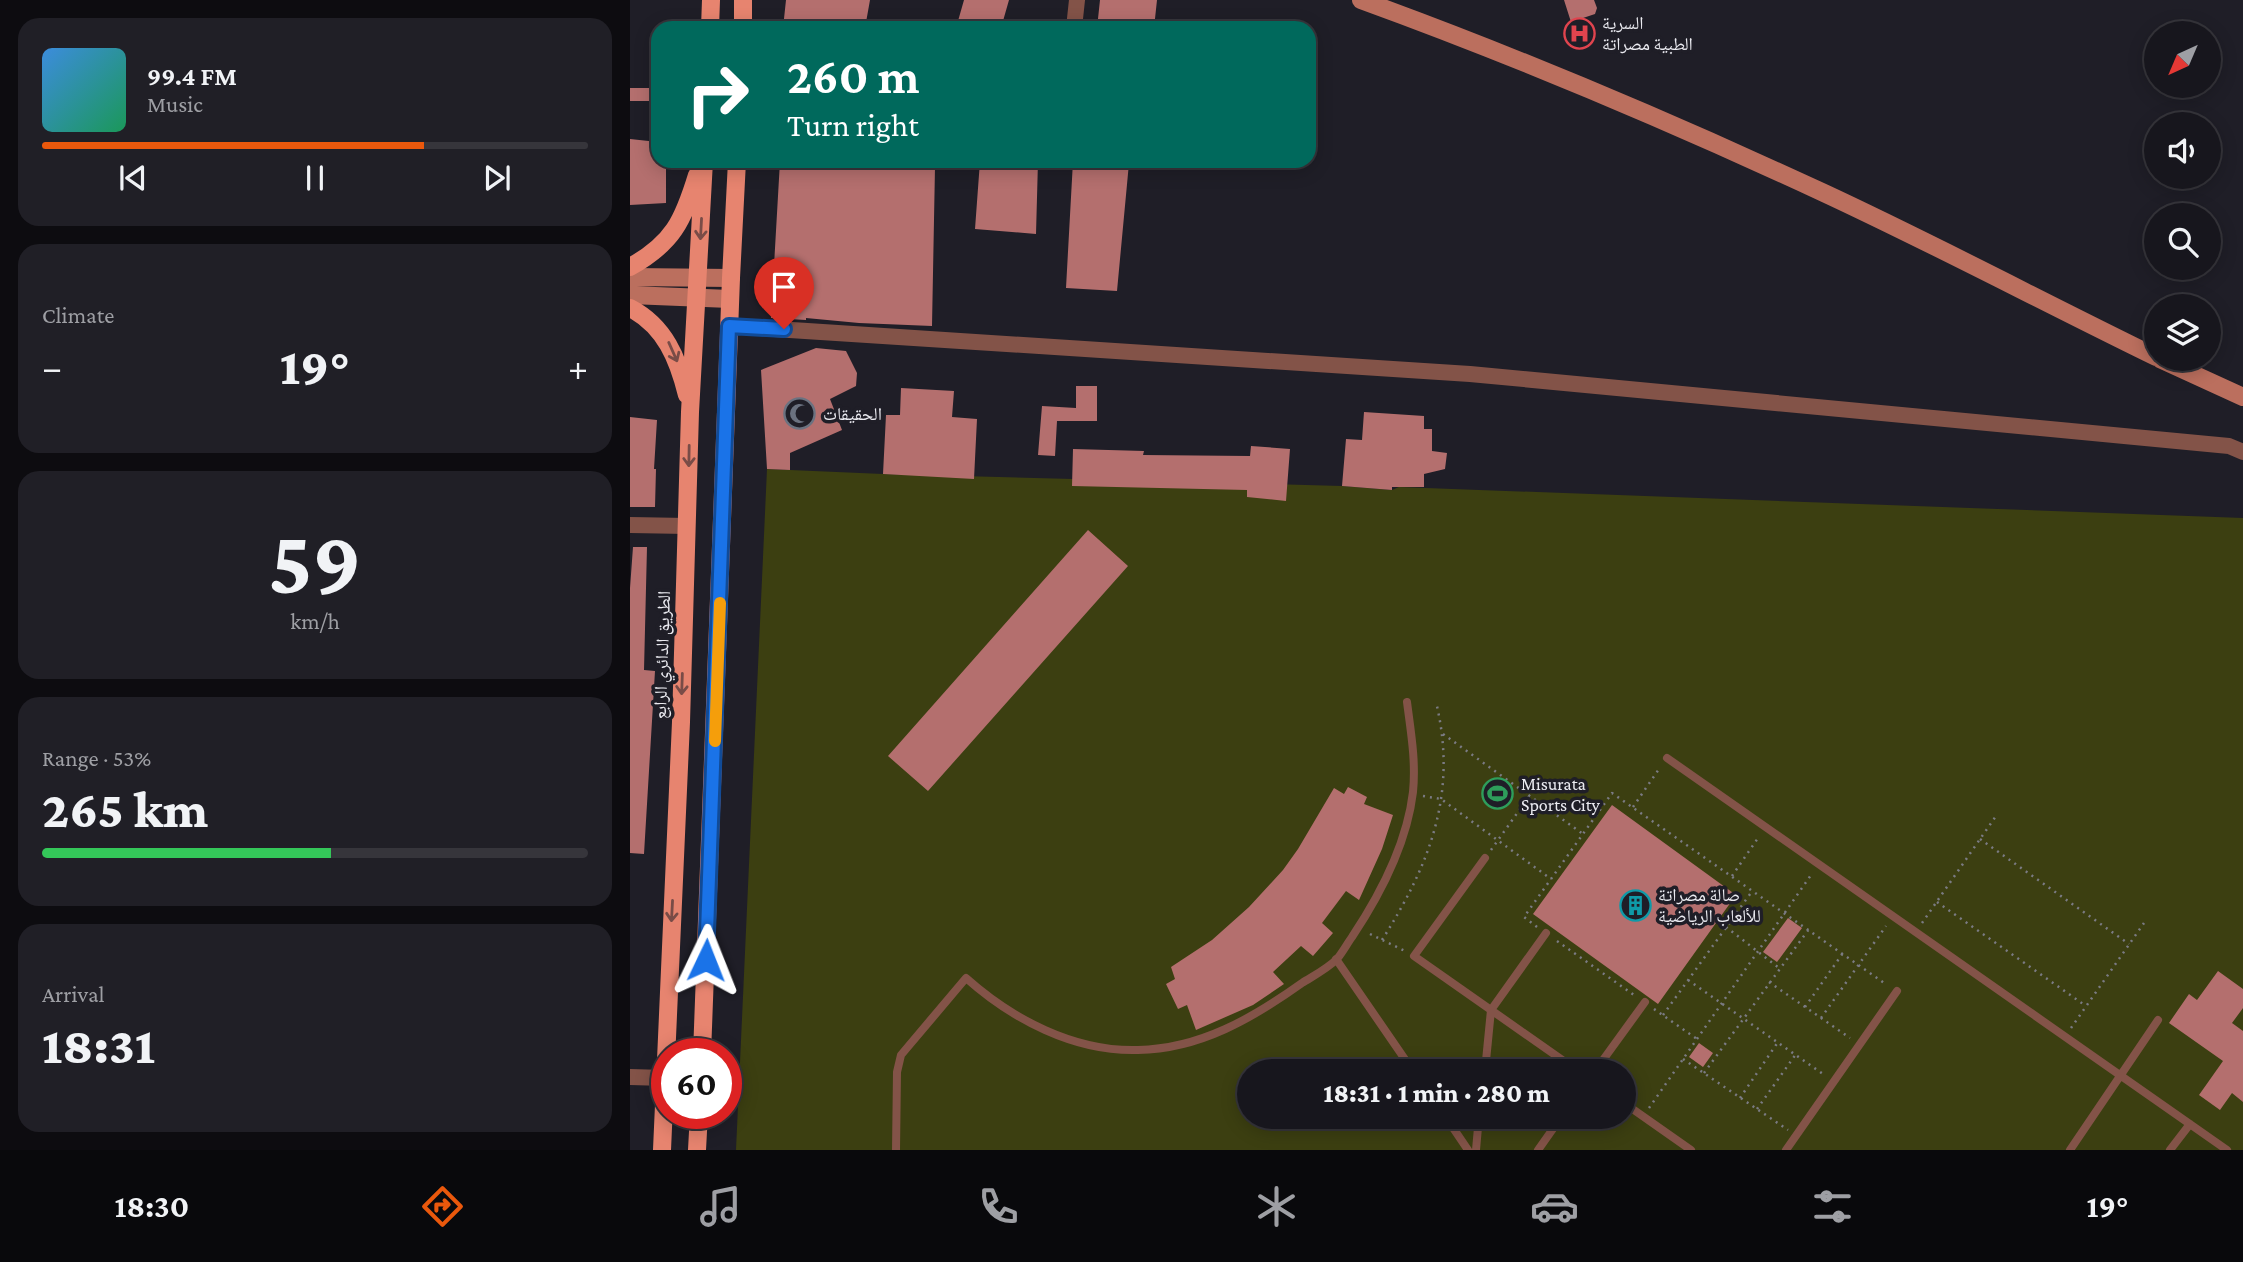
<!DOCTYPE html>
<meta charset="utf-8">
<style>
:root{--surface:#17161d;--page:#201f26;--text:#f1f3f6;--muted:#9e9fa4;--line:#36353b;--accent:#ea580c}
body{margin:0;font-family:"Crimson Pro","Noto Naskh Arabic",serif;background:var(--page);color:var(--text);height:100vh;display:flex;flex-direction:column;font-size:26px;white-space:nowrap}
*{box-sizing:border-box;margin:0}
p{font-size:23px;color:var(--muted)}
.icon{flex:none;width:38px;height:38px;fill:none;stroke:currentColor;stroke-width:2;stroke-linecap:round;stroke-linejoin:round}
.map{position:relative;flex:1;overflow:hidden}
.panel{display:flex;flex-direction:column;gap:18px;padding:18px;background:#0d0c10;width:630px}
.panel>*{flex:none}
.guide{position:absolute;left:21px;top:21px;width:665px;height:147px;border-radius:21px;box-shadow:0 4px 18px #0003,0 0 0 2px var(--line);background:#00695c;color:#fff;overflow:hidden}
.needle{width:46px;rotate:224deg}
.tools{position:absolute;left:1514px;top:21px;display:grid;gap:14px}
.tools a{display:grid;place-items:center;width:77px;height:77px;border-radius:50%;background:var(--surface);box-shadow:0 4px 18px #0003,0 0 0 2px var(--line);font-size:35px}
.speed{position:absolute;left:21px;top:1038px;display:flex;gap:14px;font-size:35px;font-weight:700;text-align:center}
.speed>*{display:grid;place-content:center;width:91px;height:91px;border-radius:50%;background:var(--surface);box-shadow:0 4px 18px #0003,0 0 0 2px var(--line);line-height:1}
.speed .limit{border:10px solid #d22;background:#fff;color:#111}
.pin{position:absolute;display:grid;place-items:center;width:60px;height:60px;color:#fff;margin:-72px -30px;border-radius:50% 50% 50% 0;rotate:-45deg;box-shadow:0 0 7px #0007}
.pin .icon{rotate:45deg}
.me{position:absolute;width:77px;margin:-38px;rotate:2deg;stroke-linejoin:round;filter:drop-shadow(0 0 5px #0008)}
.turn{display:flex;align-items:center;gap:24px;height:147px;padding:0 21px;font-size:32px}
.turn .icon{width:91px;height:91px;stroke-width:2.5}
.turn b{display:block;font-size:49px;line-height:60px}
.big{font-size:52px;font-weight:800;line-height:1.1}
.panel .widget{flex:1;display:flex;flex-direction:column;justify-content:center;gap:10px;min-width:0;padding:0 24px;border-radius:21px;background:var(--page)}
.panel .dial{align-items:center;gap:0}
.dial b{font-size:91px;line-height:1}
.song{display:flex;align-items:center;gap:21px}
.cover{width:84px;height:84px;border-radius:10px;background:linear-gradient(135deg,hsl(210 70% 55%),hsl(150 70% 35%))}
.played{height:7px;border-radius:4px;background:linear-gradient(90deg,var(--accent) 70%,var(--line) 70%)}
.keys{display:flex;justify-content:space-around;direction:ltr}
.heat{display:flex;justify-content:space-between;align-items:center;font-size:38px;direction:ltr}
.charge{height:10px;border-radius:5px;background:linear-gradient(90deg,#34c759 53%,var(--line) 0)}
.trip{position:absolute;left:607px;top:1059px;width:399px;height:70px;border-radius:35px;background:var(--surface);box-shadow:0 4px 18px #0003,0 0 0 2px var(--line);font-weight:800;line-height:70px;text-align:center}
.tabs{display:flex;height:112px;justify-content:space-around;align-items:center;background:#09090c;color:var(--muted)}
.tabs .icon{width:49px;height:49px}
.tabs .active{color:var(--accent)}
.tabs b{font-size:32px;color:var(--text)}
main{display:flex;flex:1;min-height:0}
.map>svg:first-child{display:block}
</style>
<main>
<section class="panel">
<div class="widget">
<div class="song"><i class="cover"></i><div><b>99.4 FM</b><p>Music</p></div></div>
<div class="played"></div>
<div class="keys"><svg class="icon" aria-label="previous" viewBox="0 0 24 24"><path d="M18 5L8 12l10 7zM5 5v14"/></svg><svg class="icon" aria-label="pause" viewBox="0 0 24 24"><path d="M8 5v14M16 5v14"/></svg><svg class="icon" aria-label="next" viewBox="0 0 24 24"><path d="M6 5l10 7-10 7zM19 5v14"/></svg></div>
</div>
<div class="widget"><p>Climate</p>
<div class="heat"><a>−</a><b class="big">19°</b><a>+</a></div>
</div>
<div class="widget dial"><b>59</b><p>km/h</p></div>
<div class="widget"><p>Range · 53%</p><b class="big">265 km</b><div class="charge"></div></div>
<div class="widget"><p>Arrival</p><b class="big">18:31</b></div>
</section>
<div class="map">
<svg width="1613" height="1150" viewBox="0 0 1613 1150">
<rect width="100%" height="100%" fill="#1f1e27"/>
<path fill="#3c3f11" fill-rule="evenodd" d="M 137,469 L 253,474 L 712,486 L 762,490 L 769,487 L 1613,518 L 1613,1150 L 106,1150 ZM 620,1071 L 994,1071 L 994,1116 L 620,1116 Z"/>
<path fill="#b46f6e" d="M 156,0 L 240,0 L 235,28 L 153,28 Z
M 334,0 L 379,0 L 371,28 L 326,28 Z
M 470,0 L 527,0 L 524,28 L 467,28 Z
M 934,0 L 964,0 L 967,8 L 965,14 L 941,22 Z
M 0,88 L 28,88 L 28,101 L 0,101 Z
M 0,139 L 28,142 L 28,161 L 36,161 L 36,203 L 0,205 Z
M 150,161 L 180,161 L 179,170 L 305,167 L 302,326 L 229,323 L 176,318 L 176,320 L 141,318 Z
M 350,161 L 408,161 L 406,234 L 345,229 Z
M 443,161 L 499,163 L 487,291 L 436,288 Z
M 186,348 L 216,351 L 227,373 L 226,386 L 200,399 L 212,430 L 160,453 L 160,470 L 137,469 L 131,370 Z
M 446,386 L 467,386 L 467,421 L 427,421 L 425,456 L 408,455 L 412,406 L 446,408 Z
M 271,388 L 324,391 L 322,417 L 347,419 L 344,479 L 253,474 L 256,415 L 270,415 Z
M 734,412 L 794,416 L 794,429 L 802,429 L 802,451 L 817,453 L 815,469 L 794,474 L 794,487 L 762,487 L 762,490 L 712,486 L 716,439 L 732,440 Z
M 0,417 L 27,420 L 24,469 L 26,469 L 25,507 L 0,507 Z
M 621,446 L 660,449 L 656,501 L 617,497 L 617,490 L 442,486 L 443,449 L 514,451 L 513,455 L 620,456 Z
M 458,530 L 498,566 L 298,791 L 258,756 Z
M 3,547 L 17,547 L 14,670 L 25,671 L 14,854 L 0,853 L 0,588 Z
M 718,787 L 737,797 L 734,804 L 763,815 L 752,849 L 729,900 L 716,891 L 692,923 L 703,933 L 683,956 L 671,946 L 643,972 L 654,984 L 623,1005 L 566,1030 L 557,1005 L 548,1009 L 536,984 L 545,979 L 541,967 L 582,940 L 619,907 L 653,870 L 668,849 L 704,788 L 714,794 Z
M 982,805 L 1106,895 L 1028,1004 L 903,914 Z
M 1158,918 L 1172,928 L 1147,962 L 1133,952 Z
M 1588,971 L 1613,989 L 1613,1008 L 1602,1023 L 1613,1031 L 1613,1102 L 1602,1093 L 1590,1110 L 1569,1095 L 1593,1061 L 1539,1023 L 1559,994 L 1567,1000 Z
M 1069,1043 L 1083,1053 L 1073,1067 L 1059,1057 Z"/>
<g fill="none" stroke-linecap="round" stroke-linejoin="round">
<path stroke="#7b7b83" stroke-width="2.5" stroke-dasharray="2 5" stroke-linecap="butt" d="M 813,734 L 953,834
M 793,796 L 811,799 L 921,879
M 1003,807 L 1029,769
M 1350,839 L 1499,944
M 861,850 L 900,795
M 1102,876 L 1128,838
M 1307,902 L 1456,1006
M 1292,923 L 1366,816
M 907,927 L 894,917 L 982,793 L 1257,985
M 1096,927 L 1149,968
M 740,934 L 775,951
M 752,940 C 800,864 828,793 806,702
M 927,941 L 1004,995
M 1058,980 L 1193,1074
M 1139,982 L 1220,1038
M 1175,1007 L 1213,953
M 1024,1009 L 1067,1039
M 1033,1015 L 1123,890
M 1191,1018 L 1256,926
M 1441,1028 L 1514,923
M 1053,1059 L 1158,1130
M 1074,1073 L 1179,929
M 1110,1098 L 1148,1042
M 1019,1108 L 1181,875
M 1127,1109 L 1166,1054"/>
<path stroke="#835348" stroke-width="8" d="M 1037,758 L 1597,1150
M 855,858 L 784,956 L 948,1071
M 706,959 L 783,1071
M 855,1071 L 861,1010 L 916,933
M 965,1071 L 1015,1002
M 994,1103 L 1061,1150
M 815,1116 L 838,1150
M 266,1150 L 267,1072 L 271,1055 L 336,978 C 382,1019 444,1052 508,1050 C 570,1049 623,1018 672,983 C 683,976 697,969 707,959 C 712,953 717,944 722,937 C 750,895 777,843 783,792 C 786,761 781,733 777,702
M 846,1150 L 849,1116
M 908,1150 L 932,1116
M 1156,1150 L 1267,991
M 1440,1150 L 1528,1020
M 1540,1150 L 1560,1124"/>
<path stroke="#835348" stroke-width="16" d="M 444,28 L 447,0
M 99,326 L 840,374 L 1599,446 L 1613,452
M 0,525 L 57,526
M 0,1077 L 35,1078"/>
<path stroke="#bb6f5e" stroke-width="18" d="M 731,0 C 888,57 1043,123 1194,193 C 1306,245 1415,303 1526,357
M 0,277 L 101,278
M 0,295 L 100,299
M 1530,359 L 1613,397"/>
<path stroke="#e7846f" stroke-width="18" d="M 80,28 L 81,0
M 113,28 L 113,0
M 0,267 C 43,243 53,221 67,175
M 0,308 C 35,326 48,359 57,395
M 72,1054 L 101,278 L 107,161
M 32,1150 L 51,722 L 60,412 L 74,161
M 67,1150 L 69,1113"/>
</g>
<defs><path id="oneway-shaft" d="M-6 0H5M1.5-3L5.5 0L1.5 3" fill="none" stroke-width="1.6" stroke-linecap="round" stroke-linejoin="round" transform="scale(1.75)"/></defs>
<g stroke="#794c47">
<use href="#oneway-shaft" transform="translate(71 229) rotate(93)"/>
<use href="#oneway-shaft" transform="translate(43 352) rotate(66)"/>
<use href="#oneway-shaft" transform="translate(59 456) rotate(91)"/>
<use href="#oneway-shaft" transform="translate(52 684) rotate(92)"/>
<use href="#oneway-shaft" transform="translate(42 911) rotate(93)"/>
</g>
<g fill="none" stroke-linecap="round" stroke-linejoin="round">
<defs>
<path id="route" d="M 76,960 L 99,326 L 154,329"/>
</defs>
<use href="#route" stroke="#114b97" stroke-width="18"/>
<use href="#route" stroke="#1a73e8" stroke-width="12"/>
<path stroke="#f59e0b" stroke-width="12" d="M 85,741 L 90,603"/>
</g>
<defs>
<symbol id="hospital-ring" viewBox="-11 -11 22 22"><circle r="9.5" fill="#1f1e27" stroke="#e0444e" stroke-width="1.5"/><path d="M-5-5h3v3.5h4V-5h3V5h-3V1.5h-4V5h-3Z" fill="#e0444e"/></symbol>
<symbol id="mosque-ring" viewBox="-11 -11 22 22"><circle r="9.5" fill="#1f1e27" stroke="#6b7280" stroke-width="1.5"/><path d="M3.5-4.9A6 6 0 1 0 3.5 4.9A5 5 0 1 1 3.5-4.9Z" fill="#6b7280"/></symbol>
<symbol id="stadium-ring" viewBox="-11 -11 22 22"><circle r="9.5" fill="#1f1e27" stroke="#2e9e5b" stroke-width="1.5"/><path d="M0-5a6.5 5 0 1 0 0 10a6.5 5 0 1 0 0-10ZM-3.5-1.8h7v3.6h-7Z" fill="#2e9e5b"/></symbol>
<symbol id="building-ring" viewBox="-11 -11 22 22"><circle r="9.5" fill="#1f1e27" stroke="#0f9aa8" stroke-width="1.5"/><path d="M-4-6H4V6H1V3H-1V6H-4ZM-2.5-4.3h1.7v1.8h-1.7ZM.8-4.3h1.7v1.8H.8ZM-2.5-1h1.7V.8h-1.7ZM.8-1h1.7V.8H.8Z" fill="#0f9aa8"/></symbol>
</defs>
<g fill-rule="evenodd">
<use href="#hospital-ring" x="932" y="16" width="35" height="35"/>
<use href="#mosque-ring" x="152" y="396" width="35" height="35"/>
<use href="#stadium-ring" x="850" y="776" width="35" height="35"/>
<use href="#building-ring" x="988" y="888" width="35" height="35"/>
</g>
<g text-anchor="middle" stroke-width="7" stroke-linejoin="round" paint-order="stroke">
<g font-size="18" fill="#ebebf1" stroke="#1f1e27" text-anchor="start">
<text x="972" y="29">السرية<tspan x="972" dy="21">الطبية مصراتة</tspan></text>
<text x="193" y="420">الحقيقات</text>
<text x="891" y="790">Misurata<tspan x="891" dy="21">Sports City</tspan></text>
<text x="1028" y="901">صالة مصراتة<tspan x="1028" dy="21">للألعاب الرياضية</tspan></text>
</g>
<g font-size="18" fill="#ebebf1" stroke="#1f1e27">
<text transform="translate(32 655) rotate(-88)" y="6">الطريق الدائري الرابع</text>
</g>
</g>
</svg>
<div class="tools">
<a><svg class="needle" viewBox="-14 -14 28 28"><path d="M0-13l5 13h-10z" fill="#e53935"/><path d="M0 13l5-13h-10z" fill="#9e9fa4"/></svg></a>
<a><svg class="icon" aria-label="sound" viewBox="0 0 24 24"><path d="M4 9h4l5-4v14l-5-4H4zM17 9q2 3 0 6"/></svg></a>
<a><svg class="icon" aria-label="search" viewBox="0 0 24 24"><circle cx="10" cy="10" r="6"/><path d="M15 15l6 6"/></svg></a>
<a><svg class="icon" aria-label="layers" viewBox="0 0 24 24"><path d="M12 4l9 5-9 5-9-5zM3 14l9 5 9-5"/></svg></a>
</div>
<div class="speed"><div class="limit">60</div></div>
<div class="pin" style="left:154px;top:329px;background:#d93025"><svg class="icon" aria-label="arrive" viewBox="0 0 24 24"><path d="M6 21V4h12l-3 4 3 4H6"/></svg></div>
<svg class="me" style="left:76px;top:960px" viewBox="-20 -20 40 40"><path d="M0-17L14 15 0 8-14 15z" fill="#1a73e8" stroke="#fff" stroke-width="4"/></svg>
<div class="trip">18:31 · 1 min · 280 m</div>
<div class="guide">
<div class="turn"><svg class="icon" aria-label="right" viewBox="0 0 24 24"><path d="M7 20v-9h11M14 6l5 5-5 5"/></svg><div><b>260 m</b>Turn right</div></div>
</div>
</div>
</main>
<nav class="tabs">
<b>18:30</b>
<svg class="icon active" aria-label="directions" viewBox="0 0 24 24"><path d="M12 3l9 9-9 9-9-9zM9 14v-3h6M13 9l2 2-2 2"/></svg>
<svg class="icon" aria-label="music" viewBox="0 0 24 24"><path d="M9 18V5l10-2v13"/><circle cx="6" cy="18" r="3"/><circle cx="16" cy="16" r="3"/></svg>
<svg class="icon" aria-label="phone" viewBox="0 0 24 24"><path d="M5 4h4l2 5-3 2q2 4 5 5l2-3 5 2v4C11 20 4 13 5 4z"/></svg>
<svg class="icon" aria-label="climate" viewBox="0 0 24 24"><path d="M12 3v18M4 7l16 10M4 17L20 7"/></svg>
<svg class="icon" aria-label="car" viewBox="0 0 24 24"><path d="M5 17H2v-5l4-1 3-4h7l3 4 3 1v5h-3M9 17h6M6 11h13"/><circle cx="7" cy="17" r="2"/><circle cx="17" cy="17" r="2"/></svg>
<svg class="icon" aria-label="filters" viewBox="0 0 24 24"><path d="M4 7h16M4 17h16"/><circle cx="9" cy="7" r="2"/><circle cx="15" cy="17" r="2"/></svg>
<b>19°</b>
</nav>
